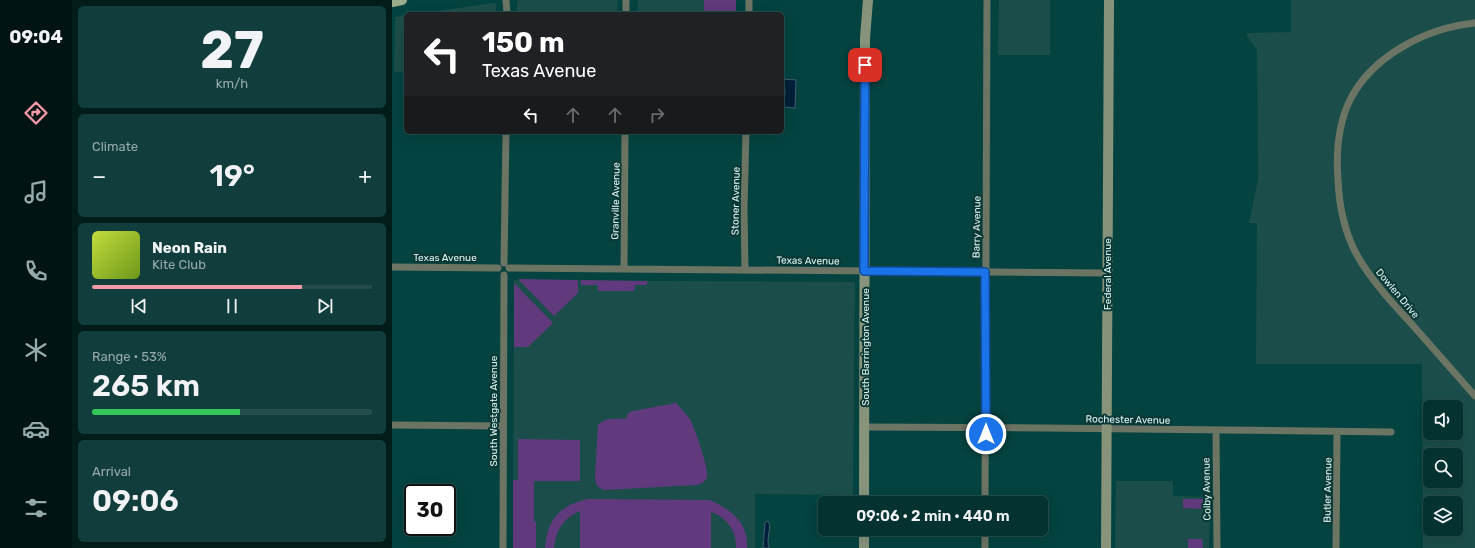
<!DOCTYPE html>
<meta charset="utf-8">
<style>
:root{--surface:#033230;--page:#113e3c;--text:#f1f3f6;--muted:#97aaab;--line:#244d4c;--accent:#f39aa9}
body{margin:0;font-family:Rubik,sans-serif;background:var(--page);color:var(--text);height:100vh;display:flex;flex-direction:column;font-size:15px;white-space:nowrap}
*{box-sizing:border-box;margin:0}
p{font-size:13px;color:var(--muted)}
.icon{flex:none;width:22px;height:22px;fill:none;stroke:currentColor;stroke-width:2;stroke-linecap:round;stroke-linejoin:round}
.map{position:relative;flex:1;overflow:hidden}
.drawer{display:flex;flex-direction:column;gap:6px;padding:6px;background:#021c1a;width:320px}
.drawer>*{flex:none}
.banner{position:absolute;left:12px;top:12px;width:380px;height:122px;border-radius:6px;box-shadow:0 4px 16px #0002,0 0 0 1px var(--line);background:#202124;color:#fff;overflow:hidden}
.tools{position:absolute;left:1031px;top:400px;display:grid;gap:8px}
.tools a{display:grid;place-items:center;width:40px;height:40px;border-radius:6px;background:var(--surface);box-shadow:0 4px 16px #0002,0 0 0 1px var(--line);font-size:20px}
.speed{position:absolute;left:12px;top:484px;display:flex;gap:8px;font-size:20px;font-weight:700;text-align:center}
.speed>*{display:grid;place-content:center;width:52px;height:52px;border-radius:50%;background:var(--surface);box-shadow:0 4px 16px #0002,0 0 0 1px var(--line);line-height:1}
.speed .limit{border:2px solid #111;border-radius:6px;background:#fff;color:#111}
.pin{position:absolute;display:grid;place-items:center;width:34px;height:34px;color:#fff;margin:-17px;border-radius:8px;box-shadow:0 2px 6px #0006}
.me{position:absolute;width:44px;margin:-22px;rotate:0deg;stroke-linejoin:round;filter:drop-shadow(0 0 3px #0008)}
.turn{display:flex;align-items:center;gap:14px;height:84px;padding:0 12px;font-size:18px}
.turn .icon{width:52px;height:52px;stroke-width:2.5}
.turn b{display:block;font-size:28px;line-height:34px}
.lanes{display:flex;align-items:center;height:38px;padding:0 12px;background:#0003;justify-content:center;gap:20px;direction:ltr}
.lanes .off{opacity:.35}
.big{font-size:30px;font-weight:600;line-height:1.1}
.drawer .card{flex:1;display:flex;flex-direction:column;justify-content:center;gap:6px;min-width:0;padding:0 14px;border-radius:6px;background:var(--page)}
.drawer .dial{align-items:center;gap:0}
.dial b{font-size:52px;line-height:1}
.song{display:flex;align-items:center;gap:12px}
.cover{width:48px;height:48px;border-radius:6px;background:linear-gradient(135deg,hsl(70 70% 55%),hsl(80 70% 35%))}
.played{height:4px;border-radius:2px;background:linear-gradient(90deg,var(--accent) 75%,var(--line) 75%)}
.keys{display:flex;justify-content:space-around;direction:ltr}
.heat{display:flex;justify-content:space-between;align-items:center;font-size:22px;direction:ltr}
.charge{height:6px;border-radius:3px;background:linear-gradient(90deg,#34c759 53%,var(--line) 0)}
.trip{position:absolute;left:426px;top:496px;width:230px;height:40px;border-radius:6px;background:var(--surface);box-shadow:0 4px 16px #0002,0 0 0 1px var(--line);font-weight:600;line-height:40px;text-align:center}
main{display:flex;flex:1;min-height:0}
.tab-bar{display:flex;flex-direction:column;width:72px;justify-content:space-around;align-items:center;background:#011413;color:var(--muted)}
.tab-bar .icon{width:28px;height:28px}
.tab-bar .active{color:var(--accent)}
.tab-bar b{font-size:18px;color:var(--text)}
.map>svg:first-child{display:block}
</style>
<main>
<nav class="tab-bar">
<b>09:04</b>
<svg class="icon active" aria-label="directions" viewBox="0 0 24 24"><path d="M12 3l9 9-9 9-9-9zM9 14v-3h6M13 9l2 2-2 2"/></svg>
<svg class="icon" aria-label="music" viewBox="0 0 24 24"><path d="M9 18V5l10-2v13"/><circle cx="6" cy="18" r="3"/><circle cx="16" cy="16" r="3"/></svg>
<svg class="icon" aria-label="phone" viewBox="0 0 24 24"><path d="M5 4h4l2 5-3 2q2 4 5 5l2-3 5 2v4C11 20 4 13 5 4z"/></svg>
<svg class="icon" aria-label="climate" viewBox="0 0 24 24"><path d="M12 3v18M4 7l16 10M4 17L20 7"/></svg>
<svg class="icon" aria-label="car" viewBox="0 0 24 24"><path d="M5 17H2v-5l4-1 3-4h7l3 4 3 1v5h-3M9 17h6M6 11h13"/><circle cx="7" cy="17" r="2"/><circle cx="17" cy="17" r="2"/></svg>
<svg class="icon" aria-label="filters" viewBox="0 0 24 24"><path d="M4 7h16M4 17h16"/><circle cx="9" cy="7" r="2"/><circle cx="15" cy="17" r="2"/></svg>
</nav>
<section class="drawer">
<div class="card dial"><b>27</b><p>km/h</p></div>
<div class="card"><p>Climate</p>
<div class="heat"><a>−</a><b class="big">19°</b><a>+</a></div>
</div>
<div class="card">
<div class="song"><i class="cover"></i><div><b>Neon Rain</b><p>Kite Club</p></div></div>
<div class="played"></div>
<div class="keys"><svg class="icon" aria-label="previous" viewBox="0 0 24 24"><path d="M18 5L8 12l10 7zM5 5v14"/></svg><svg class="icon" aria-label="pause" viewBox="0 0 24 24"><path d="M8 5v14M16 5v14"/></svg><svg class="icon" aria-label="next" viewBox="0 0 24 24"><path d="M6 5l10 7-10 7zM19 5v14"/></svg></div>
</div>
<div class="card"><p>Range · 53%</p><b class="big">265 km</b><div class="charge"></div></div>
<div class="card"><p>Arrival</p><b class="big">09:06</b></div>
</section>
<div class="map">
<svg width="1083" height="548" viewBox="0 0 1083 548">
<rect width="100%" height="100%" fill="#044340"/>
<path fill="#1b4e4a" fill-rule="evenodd" d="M 127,0 L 226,0 L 225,14 L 125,14 L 125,2 Z
M 246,0 L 312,0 L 312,14 L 246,14 Z
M 607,0 L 658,0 L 658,55 L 606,55 Z
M 899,0 L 1083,0 L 1083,548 L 1031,548 L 1030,364 L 864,364 L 865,223 L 857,223 L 866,180 L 865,50 L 855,36 L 855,33 L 899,32 ZM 1038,407 L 1064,407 L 1064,433 L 1038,433 ZM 1038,455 L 1064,455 L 1064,481 L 1038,481 ZM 1038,503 L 1064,503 L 1064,529 L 1038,529 Z
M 102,3 L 104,4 L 104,14 L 25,14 Z
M 14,16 L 14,72 L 2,72 L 3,17 Z
M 122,280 L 463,282 L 461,495 L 363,494 L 363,548 L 121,548 Z
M 724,481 L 781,481 L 781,496 L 818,497 L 817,548 L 723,548 Z"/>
<path fill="#603a7c" d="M 312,0 L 344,0 L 344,14 L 312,14 Z
M 126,279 L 186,280 L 186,293 L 162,316 Z
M 189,280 L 255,281 L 255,285 L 243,285 L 242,291 L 206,291 L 206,285 L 189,285 Z
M 122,283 L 161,323 L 136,347 L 122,347 Z
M 284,403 C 288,408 294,413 298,419 C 302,427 317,468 315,476 C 315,481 309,484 304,485 L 213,490 C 205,487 203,485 203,476 L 206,425 C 214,417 223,419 234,419 L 236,413 L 241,411 Z
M 126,439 L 188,440 L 188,481 L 142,481 L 142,521 L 144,522 L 144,548 L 121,548 L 121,480 L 126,480 Z
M 196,499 L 317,500 C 338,508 357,523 355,548 L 344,548 C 345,532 335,517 319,512 L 319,548 L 188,548 L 188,511 C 171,518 164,531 162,548 L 153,548 C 155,520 168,505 196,499 Z
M 791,499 L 813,499 L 813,509 L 791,508 Z
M 796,539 L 810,539 L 811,548 L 796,548 Z"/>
<path fill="#021f39" stroke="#446072" d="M 390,79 L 404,80 L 403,108 L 392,107 L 393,89 L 390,89 Z
M 375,521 L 377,522 C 379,531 374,539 377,548 L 371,548 L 373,523 Z"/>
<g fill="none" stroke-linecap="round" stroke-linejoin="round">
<path stroke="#6c7464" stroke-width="7" d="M 114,0 L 115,14
M 234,0 L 234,14
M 357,0 L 357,14
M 1083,23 C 1034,28 979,56 957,102 C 946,126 944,153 946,179 C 947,205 953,234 966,257 C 980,281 998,301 1017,321 C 1039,346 1061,371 1083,396
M 112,263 L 114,132
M 0,267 L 106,268
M 117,268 L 715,273
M 232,269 L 233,132
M 353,270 L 352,208 L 354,132
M 0,425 L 111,426
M 473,427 L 653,428 L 999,432
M 824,430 L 825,548
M 593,503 L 595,0
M 111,548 L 112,275
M 593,548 L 593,529
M 944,548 L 945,432"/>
<path stroke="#87947b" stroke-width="10" d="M 472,503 L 473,38 L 476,0
M 472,548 L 472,529
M 714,548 L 717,0"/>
<path stroke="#9cad8c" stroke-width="10" d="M 0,2 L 10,0"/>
</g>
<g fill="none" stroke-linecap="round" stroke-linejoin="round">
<defs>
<path id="route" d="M 473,65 L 472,271 L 593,272 L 594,434"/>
</defs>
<use href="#route" stroke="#114b97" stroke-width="10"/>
<use href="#route" stroke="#1a73e8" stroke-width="7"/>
</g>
<g text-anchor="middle" stroke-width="4" stroke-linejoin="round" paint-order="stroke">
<g font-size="10" fill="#ddf9f6" stroke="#0b3734">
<text transform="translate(223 201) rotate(-89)" y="4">Granville Avenue</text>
<text transform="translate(343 201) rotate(-89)" y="4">Stoner Avenue</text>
<text transform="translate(584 227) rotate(-89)" y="4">Barry Avenue</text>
<text x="53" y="261">Texas Avenue</text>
<text transform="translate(416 260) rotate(1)" y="4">Texas Avenue</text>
<text transform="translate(715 274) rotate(-90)" y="4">Federal Avenue</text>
<text transform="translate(1006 293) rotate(50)" y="4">Dowlen Drive</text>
<text transform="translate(473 347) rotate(-90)" y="4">South Barrington Avenue</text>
<text transform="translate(101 411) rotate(-90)" y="4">South Westgate Avenue</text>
<text transform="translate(736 419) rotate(1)" y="4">Rochester Avenue</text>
<text transform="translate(814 489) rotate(-91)" y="4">Colby Avenue</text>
<text transform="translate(935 490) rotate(-89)" y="4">Butler Avenue</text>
</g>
</g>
</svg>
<div class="tools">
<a><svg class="icon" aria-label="sound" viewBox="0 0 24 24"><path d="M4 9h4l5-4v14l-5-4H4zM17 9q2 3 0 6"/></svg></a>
<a><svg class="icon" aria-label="search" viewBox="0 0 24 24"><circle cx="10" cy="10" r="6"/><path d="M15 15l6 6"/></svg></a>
<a><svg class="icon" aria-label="layers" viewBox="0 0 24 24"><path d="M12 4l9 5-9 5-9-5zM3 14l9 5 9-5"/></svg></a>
</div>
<div class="speed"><div class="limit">30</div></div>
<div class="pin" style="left:473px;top:65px;background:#d93025"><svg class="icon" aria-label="arrive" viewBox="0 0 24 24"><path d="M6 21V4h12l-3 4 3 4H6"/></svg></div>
<svg class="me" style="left:594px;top:434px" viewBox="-20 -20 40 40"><circle r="17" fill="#1a73e8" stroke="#fff" stroke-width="3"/><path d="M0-11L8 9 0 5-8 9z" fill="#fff"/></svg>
<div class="trip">09:06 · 2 min · 440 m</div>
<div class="banner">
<div class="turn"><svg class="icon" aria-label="left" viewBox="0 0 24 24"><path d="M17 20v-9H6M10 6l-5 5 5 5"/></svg><div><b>150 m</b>Texas Avenue</div></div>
<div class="lanes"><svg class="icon" aria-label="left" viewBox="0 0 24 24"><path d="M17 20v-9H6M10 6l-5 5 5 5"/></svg><svg class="icon off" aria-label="ahead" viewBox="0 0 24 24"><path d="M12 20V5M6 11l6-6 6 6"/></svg><svg class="icon off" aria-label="ahead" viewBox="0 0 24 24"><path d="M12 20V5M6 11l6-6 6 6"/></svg><svg class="icon off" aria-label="right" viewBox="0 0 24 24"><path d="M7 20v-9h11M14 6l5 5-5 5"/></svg></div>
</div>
</div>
</main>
